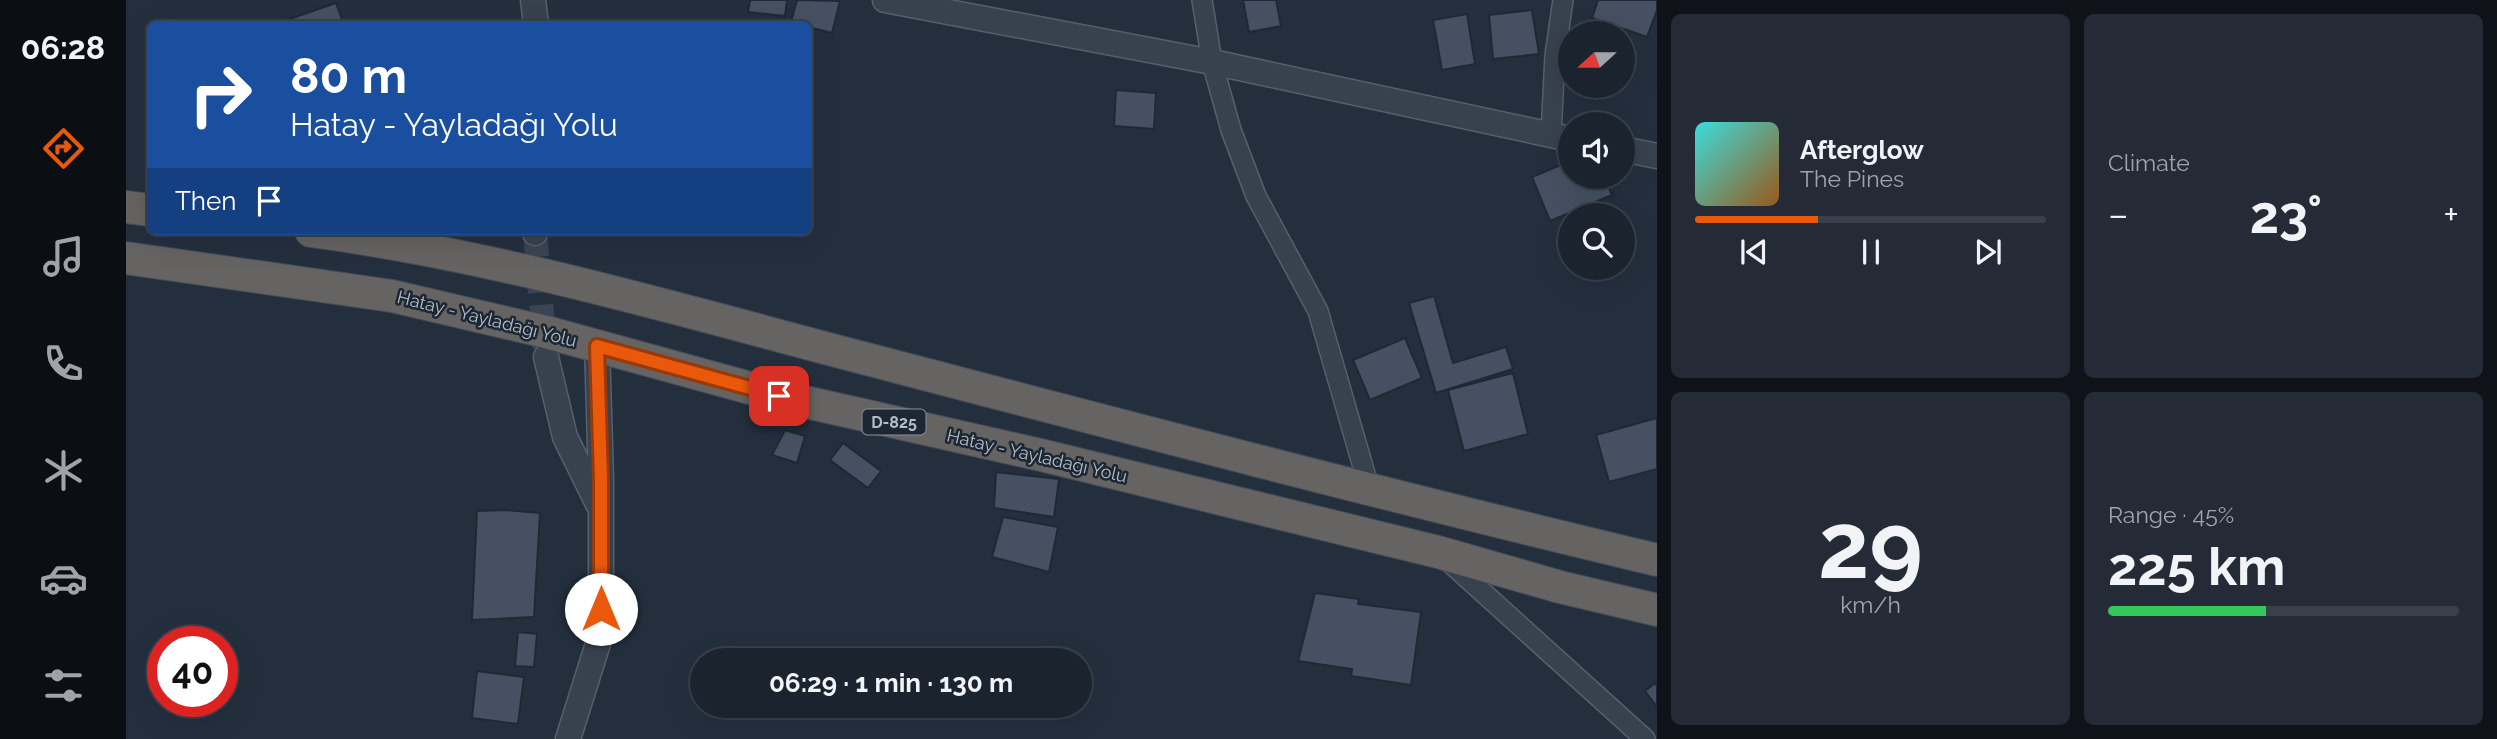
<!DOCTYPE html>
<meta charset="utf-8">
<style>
:root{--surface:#1b232e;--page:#242b36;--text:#f1f3f6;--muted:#a0a4aa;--line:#39404a;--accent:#ea580c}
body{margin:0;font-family:Raleway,sans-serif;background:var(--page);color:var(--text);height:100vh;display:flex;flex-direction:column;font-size:26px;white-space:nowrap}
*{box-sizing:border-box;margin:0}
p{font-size:23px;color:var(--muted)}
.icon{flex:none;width:38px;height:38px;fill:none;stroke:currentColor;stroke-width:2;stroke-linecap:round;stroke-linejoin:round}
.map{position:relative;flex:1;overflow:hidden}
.sheet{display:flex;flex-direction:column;gap:14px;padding:14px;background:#0f1319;width:840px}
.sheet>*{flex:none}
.guide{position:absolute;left:21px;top:21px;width:665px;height:214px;border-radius:10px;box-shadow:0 7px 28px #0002,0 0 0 2px var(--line);background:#1a4fa0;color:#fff;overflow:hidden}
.needle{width:46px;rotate:249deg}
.tools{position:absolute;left:1432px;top:21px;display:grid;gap:14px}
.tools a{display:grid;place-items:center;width:77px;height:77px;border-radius:50%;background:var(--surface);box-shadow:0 7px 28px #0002,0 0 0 2px var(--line);font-size:35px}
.speed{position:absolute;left:21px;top:626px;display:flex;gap:14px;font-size:35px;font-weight:700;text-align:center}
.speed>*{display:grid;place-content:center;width:91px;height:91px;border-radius:50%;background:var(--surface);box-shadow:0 7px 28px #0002,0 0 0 2px var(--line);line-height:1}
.speed .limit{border:10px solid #d22;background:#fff;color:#111}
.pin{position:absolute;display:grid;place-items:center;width:60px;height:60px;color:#fff;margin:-30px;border-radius:14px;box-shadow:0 4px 10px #0006}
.me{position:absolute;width:77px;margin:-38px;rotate:0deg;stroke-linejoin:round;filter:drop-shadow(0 0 5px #0008)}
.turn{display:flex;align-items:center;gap:24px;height:147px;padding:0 28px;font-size:32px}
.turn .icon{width:91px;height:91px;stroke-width:2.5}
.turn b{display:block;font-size:49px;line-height:60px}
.then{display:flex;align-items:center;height:66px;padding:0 28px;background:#0003;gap:14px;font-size:26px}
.big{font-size:52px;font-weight:700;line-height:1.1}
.sheet .card{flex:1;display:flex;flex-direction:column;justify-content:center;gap:10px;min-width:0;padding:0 24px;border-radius:10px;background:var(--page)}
.sheet .dial{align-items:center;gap:0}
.dial b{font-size:91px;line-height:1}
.song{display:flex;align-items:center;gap:21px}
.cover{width:84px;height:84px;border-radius:10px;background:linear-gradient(135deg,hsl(180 70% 55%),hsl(30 70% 35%))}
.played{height:7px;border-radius:4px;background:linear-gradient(90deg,var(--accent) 35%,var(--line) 35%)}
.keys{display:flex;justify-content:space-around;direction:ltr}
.heat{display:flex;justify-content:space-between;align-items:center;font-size:38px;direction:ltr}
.charge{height:10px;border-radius:5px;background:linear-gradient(90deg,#34c759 45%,var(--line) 0)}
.sheet .tiles{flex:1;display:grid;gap:14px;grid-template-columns:repeat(2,1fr)}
.trip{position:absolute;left:564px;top:648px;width:402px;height:70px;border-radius:35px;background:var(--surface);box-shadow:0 7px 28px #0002,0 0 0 2px var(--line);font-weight:700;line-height:70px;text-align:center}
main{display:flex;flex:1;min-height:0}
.tab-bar{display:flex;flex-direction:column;width:126px;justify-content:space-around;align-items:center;background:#0b0e12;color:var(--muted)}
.tab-bar .icon{width:49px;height:49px}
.tab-bar .current{color:var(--accent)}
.tab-bar b{font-size:32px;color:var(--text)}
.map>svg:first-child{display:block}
</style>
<main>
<nav class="tab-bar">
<b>06:28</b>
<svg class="icon current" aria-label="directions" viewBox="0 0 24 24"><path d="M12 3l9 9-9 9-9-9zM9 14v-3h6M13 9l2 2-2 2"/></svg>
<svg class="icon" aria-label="music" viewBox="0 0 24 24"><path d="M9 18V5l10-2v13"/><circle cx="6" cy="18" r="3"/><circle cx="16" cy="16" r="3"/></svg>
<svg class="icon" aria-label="phone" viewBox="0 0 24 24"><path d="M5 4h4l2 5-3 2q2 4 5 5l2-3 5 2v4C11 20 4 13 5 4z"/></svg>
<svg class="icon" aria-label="climate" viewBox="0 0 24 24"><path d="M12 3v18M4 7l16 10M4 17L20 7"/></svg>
<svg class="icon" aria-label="car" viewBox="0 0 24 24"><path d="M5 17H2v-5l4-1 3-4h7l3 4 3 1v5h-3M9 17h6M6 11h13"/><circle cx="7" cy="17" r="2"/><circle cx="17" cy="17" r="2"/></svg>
<svg class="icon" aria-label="filters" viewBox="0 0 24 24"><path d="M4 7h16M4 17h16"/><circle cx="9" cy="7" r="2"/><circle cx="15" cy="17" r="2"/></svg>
</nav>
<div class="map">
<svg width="1531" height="739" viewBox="0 0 1531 739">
<rect width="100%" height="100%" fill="#242f3e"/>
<path fill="#455162" stroke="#1f2835" stroke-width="2" d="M 624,0 L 661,0 L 659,16 L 622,12 Z
M 671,0 L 714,1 L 706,33 L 682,27 L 682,24 L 665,22 Z
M 1117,0 L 1150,0 L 1155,26 L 1123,32 Z
M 1472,0 L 1531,0 L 1531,10 L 1521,37 L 1466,18 Z
M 210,3 L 217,22 L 209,24 L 149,24 Z
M 1406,10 L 1413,54 L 1367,59 L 1363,15 Z
M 1341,14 L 1349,64 L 1316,70 L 1307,20 Z
M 990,90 L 1030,93 L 1028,129 L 988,126 Z
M 1444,161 L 1444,177 L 1478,177 L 1486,195 L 1424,221 L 1406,177 Z
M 1308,296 L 1327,363 L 1380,347 L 1387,369 L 1310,393 L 1283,303 Z
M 1279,338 L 1296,378 L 1244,400 L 1227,360 Z
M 1387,373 L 1402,434 L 1338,451 L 1322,390 Z
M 1531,418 L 1531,469 L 1483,482 L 1470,435 Z
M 659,430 L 679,436 L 671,463 L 646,455 Z
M 717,443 L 755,471 L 742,488 L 704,460 Z
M 870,472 L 933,479 L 928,517 L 868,508 Z
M 380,510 L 414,513 L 408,617 L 346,620 L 351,511 Z
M 877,517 L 932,527 L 923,572 L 866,557 Z
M 1189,593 L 1233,599 L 1232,604 L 1295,612 L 1285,685 L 1225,676 L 1226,669 L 1172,661 Z
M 392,632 L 411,634 L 408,667 L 389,666 Z
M 351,671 L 398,677 L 392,724 L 346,718 Z
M 1529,683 L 1531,686 L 1531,707 L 1519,691 Z"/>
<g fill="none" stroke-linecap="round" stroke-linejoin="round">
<path stroke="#3a4453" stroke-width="24" stroke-dasharray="24 12" stroke-linecap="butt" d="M 409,233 L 419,348"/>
<defs>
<path id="minor" d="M 1076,0 L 1086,62 L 1105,130 L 1130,196 L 1192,311 L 1244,491
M 1425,135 L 1429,55 L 1437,0
M 1320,559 L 1519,739"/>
<path id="tertiary" d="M 407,0 L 410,24
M 759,0 L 1086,62 L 1444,139
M 1496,149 L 1531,156
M 409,233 L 410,231
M 420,357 L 439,437 L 472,504
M 442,739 L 475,634 L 475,479 L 471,346"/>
<path id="trunk" d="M 0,207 L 24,210
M 185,231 C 374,256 557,311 741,359 C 1004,428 1267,497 1531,560
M 0,258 L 266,296 L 420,332 L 653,396 L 915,455 L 1312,552 L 1434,587 L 1531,610"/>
</defs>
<use href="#minor" stroke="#565f6c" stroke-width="22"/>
<use href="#tertiary" stroke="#565f6c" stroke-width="27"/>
<use href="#trunk" stroke="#434c59" stroke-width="34"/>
<use href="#minor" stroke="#38414e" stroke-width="19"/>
<use href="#tertiary" stroke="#38414e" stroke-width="24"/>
<use href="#trunk" stroke="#656462" stroke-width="32"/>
</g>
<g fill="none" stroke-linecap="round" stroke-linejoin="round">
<defs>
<path id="route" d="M 475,609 L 475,479 L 471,346 L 653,396"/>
</defs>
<use href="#route" stroke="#983908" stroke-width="18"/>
<use href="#route" stroke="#ea580c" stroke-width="12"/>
</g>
<g text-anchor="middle" stroke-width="5" stroke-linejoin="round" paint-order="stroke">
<rect fill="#1d2633" stroke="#878f9c" stroke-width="2" x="736.5" y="409.5" width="63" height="25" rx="5"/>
<g font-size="16" font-weight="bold" fill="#b4bcc9">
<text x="768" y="428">D-825</text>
</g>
<g font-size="18" fill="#b4bcc9" stroke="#1d2633">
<text transform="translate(361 319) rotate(14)" y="6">Hatay - Yayladağı Yolu</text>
<text transform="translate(911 456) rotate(13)" y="6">Hatay - Yayladağı Yolu</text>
</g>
</g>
</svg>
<div class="tools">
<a><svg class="needle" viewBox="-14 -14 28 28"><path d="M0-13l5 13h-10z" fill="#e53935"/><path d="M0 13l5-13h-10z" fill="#a0a4aa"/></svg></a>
<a><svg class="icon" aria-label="sound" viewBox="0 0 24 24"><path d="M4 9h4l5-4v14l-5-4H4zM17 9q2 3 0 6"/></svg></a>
<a><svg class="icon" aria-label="search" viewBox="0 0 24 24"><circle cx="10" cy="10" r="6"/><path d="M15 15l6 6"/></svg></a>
</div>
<div class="speed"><div class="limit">40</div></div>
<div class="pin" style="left:653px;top:396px;background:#d93025"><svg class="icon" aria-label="arrive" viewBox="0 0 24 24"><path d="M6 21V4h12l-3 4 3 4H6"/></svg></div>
<svg class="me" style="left:475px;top:609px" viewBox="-20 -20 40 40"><circle r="19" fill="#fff"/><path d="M0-13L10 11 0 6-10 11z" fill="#ea580c"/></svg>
<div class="trip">06:29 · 1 min · 130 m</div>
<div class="guide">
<div class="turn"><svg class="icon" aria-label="right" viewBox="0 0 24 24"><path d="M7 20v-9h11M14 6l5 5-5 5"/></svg><div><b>80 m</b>Hatay - Yayladağı Yolu</div></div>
<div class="then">Then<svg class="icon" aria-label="arrive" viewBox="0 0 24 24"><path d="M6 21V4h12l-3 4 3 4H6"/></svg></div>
</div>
</div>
<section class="sheet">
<div class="tiles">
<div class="card">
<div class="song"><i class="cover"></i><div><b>Afterglow</b><p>The Pines</p></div></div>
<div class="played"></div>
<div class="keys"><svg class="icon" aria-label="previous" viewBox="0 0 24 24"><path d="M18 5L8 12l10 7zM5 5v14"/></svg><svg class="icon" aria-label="pause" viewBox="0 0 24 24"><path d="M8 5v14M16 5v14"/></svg><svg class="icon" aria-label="next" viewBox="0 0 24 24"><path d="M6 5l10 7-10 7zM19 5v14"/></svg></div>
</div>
<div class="card"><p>Climate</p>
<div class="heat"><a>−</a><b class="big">23°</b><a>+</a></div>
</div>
<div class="card dial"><b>29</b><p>km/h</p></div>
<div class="card"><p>Range · 45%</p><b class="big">225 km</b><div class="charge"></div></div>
</div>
</section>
</main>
